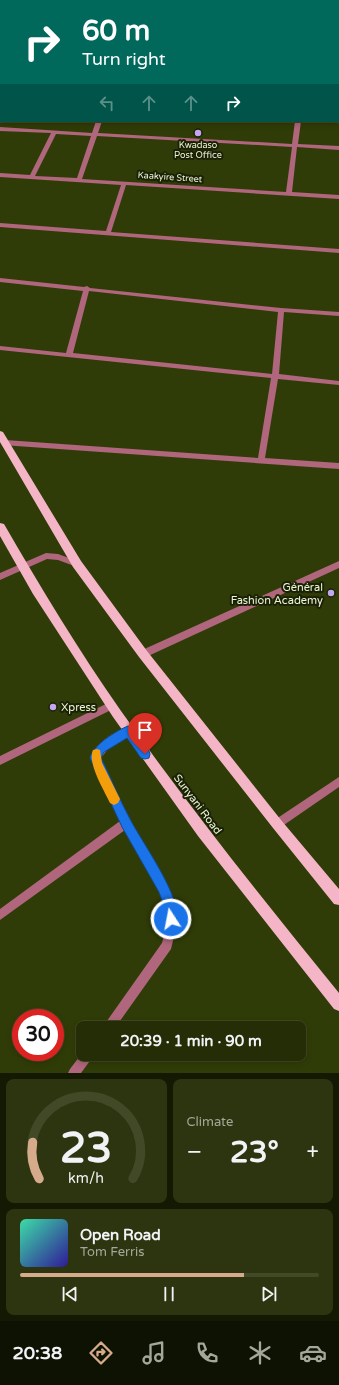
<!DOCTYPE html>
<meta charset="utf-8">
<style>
:root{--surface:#242d05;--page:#2c350f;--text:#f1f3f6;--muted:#a3a89a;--line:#414927;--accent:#d6ab8b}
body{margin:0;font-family:"Varela Round",sans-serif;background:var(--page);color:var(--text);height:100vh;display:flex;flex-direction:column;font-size:15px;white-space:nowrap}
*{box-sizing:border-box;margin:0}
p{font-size:13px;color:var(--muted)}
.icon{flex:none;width:22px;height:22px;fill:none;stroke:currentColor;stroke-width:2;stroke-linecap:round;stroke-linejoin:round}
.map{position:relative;height:1073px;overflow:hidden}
.side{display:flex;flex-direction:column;gap:6px;padding:6px;background:#141903;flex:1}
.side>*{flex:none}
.guide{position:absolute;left:0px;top:0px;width:339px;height:122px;box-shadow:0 2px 6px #0003,0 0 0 1px var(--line);background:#00695c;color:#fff;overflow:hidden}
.speed{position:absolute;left:12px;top:1009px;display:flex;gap:8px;font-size:20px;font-weight:700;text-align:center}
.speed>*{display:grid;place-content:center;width:52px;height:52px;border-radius:50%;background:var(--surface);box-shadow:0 2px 6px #0003,0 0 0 1px var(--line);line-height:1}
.speed .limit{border:6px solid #d22;background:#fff;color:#111}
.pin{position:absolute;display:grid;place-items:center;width:34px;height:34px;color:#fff;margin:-41px -17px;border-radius:50% 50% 50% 0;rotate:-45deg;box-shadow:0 0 4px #0007}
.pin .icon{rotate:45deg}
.me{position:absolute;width:44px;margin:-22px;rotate:349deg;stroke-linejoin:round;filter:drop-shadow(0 0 3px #0008)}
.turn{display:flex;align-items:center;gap:14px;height:84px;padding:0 16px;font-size:18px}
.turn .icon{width:52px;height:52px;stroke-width:2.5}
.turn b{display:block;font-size:28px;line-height:34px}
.lanes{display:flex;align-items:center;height:38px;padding:0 16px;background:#0003;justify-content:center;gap:20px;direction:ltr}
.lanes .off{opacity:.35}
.big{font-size:30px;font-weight:700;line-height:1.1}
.side .card{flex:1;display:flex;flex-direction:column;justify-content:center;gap:6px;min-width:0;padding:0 14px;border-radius:8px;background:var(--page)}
.side .dial{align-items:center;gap:0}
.dial svg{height:104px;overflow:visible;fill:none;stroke:var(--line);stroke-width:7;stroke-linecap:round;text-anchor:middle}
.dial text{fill:var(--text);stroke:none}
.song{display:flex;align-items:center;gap:12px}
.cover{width:48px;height:48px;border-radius:6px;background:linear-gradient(135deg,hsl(160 70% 55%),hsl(250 70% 35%))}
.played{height:4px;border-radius:2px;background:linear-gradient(90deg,var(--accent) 75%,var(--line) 75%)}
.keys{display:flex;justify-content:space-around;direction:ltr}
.heat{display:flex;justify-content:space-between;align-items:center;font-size:22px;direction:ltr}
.side .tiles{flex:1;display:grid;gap:6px;grid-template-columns:1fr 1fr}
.card:last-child{grid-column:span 2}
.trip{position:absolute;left:76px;top:1021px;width:230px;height:40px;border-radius:8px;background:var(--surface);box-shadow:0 2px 6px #0003,0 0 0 1px var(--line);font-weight:700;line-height:40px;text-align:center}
.menu{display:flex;height:64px;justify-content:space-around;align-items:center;background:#0e1202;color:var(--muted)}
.menu .icon{width:28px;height:28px}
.menu .selected{color:var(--accent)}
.menu b{font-size:18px;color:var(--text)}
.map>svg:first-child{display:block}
</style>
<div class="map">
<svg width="339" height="1073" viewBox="0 0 339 1073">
<rect width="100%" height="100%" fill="#303c07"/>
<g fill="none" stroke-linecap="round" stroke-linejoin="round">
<path fill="#b0667c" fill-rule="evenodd" d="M 204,0 L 208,0 L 208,1 L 204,1 Z
M 252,0 L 257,0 L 258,1 L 251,1 Z
M 289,0 L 293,0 L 293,1 L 289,1 Z
M 0,48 L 1,48 L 1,50 L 0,50 Z
M 338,66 L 339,66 L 339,68 L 338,68 Z
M 0,86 L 1,86 L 1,90 L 0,90 Z
M 338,104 L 339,104 L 339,108 L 338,108 Z
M 96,121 L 102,121 L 98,133 L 292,144 L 295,121 L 301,121 L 298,144 L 339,146 L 339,150 L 297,147 L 292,192 L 339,195 L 339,199 L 126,185 L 111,232 L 339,249 L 339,253 L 0,227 L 0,223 L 106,231 L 121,185 L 0,177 L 0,173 L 30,175 L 51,133 L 0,131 L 0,127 L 92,133 ZM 56,134 L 91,136 L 77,178 L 35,176 ZM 97,136 L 292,147 L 286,192 L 82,179 Z
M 0,278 L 84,287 L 87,286 L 90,288 L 281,308 L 339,312 L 339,316 L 284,312 L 279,374 L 339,381 L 339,385 L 278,379 L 265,458 L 339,463 L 339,469 L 2,445 L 1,443 L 5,440 L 258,458 L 271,378 L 0,350 L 0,346 L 66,353 L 83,291 L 0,282 ZM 89,291 L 278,312 L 272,374 L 73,353 Z
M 46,553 L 58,554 L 80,562 L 81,564 L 80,566 L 77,567 L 58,560 L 47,559 L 0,580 L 0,573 Z
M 339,561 L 339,568 L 146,657 L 143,658 L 140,657 L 139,654 L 140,651 Z
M 110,702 L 113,703 L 115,706 L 113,709 L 0,765 L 0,756 Z
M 128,727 L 131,728 L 133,731 L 131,734 L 108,749 L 101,758 L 129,820 L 167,885 L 176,909 L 176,928 L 171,949 L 115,1028 L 102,1028 L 162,943 L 166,928 L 166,909 L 159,892 L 125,830 L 0,920 L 0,909 L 120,821 L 91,758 C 96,743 113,732 128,727 Z
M 339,777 L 339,787 L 281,827 L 277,829 L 273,827 L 272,824 L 273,821 Z
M 83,1052 L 83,1054 L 95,1054 L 81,1073 L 68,1073 L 70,1069 Z"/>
<path fill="#b0667c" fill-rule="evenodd" d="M 0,2 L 1,2 L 1,4 L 0,4 Z
M 338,21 L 339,21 L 339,23 L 338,23 Z"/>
<path fill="#f4b6c6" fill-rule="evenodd" d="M 0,431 L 3,432 L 81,561 L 147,651 L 281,820 L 339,889 L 339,905 L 334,904 L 273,828 L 139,657 L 73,567 L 0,442 Z
M 0,523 L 4,524 C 41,588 79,651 121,711 C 190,808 264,901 339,993 L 339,1011 L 334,1009 L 198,836 L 113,717 L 33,594 L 0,536 Z"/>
</g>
<path fill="#1a73e8" stroke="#114b97" d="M 128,726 L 132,728 L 149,751 L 150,754 L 149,758 L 145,759 L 141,758 L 127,738 L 104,752 L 101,758 C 111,778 119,799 130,819 C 141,841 185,901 176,923 L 171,925 L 167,923 L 165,909 L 159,892 L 122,827 L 90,758 C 93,745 116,731 128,726 Z"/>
<path fill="#f59e0b" d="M 97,749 L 100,750 L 102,763 L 120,799 L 118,803 L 114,805 L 110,803 C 104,790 87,763 93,750 Z"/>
<g fill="#c4a7f1" stroke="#1a2106" stroke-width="1.5">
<circle cx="198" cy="133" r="4"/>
<circle cx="331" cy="593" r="4"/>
<circle cx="53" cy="707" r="4"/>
</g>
<g text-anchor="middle" stroke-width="4" stroke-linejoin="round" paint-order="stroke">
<g font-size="9" fill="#ebf6d4" stroke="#1a2106">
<text x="198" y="148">Kwadaso<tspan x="198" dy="10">Post Office</tspan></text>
</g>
<g font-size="9" fill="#ebf6d4" stroke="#1a2106">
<text transform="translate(170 177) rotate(4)" y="3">Kaakyire Street</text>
</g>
<g font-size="11" fill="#ebf6d4" stroke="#1a2106" text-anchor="end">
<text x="323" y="591">Général<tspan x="323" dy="13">Fashion Academy</tspan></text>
<text x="61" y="711" text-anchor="start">Xpress</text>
</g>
<g font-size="11" fill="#ebf6d4" stroke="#1a2106">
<text transform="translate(198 804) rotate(53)" y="4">Sunyani Road</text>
</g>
</g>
</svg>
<div class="speed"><div class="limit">30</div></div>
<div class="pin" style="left:145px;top:754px;background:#d93025"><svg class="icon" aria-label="arrive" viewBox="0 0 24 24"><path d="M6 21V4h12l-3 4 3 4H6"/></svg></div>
<svg class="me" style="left:171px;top:919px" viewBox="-20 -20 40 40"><circle r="17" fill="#1a73e8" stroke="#fff" stroke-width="3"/><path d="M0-11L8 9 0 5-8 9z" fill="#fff"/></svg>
<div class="trip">20:39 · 1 min · 90 m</div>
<div class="guide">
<div class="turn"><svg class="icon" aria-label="right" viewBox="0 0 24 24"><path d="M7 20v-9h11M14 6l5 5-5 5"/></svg><div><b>60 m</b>Turn right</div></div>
<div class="lanes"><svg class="icon off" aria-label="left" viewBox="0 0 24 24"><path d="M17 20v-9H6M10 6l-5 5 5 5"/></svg><svg class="icon off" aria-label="ahead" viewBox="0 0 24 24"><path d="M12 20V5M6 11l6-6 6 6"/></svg><svg class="icon off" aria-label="ahead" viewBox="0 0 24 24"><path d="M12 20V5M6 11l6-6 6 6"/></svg><svg class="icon" aria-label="right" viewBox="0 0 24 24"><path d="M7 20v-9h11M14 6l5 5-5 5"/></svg></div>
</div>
</div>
<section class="side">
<div class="tiles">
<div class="card dial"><svg viewBox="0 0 100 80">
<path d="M14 69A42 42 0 1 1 86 69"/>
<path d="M14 69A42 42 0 0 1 9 41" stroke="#d6ab8b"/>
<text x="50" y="56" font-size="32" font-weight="700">23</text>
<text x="50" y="72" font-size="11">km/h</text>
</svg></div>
<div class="card"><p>Climate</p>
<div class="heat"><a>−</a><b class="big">23°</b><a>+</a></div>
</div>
<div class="card">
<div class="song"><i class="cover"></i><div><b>Open Road</b><p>Tom Ferris</p></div></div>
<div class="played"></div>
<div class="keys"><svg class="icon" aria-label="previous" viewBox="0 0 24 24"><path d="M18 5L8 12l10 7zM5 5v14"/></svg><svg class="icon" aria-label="pause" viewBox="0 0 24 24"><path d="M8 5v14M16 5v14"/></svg><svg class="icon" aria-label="next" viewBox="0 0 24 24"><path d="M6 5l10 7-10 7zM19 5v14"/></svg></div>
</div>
</div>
</section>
<nav class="menu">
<b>20:38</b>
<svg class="icon selected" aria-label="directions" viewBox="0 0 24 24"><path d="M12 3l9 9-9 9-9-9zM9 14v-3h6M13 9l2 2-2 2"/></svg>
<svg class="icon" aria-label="music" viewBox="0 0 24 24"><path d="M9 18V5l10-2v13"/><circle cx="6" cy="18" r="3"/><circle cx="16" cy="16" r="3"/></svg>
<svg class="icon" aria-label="phone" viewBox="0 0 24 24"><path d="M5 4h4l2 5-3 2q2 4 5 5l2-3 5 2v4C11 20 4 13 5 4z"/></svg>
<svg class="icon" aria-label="climate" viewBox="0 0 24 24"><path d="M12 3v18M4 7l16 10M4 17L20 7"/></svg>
<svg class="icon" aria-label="car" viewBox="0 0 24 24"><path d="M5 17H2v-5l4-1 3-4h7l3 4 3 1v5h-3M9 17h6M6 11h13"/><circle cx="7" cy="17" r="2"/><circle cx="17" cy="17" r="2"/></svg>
</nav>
